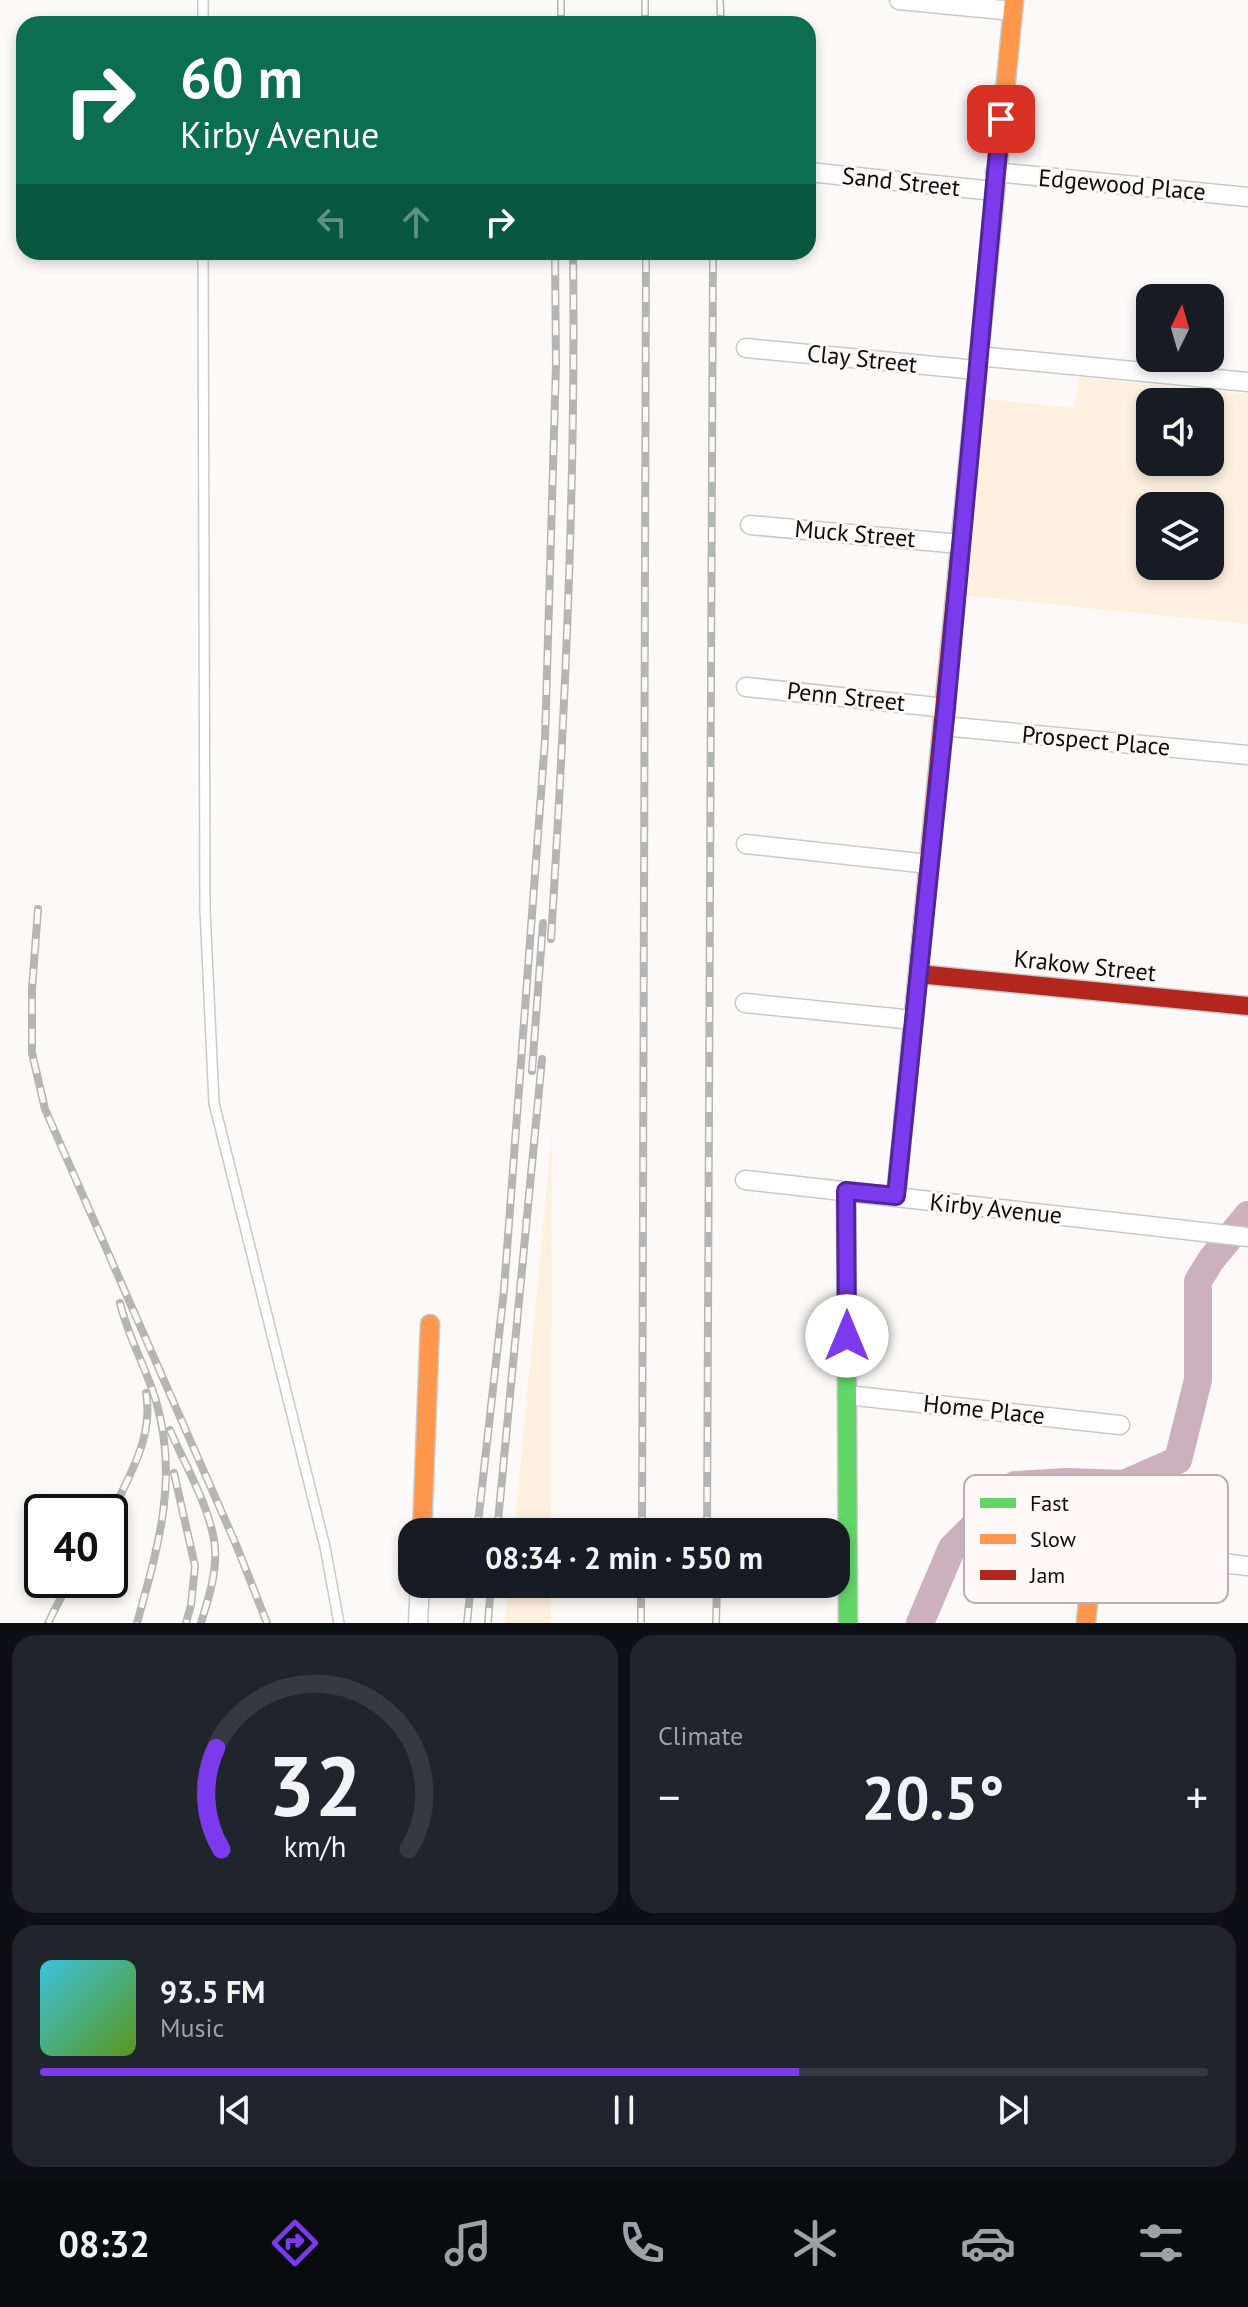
<!DOCTYPE html>
<meta charset="utf-8">
<style>
:root{--surface:#171b24;--page:#20242c;--text:#f1f3f6;--muted:#9ea1a6;--line:#363941;--accent:#7c3aed}
body{margin:0;font-family:"PT Sans",sans-serif;background:var(--page);color:var(--text);height:100vh;display:flex;flex-direction:column;font-size:30px;white-space:nowrap}
*{box-sizing:border-box;margin:0}
p{font-size:26px;color:var(--muted)}
.icon{flex:none;width:44px;height:44px;fill:none;stroke:currentColor;stroke-width:2;stroke-linecap:round;stroke-linejoin:round}
.map{position:relative;height:1623px;overflow:hidden}
.details{display:flex;flex-direction:column;gap:12px;padding:12px;background:#0d0f14;flex:1}
.details>*{flex:none}
.hud{position:absolute;left:16px;top:16px;width:800px;height:244px;border-radius:24px;box-shadow:0 4px 12px #0003;background:#0b6e4f;color:#fff;overflow:hidden}
.needle{width:52px;rotate:5deg}
.fabs{position:absolute;left:1136px;top:284px;display:grid;gap:16px}
.fabs a{display:grid;place-items:center;width:88px;height:88px;border-radius:16px;background:var(--surface);box-shadow:0 4px 12px #0003;font-size:40px}
.speed{position:absolute;left:24px;top:1494px;display:flex;gap:16px;font-size:40px;font-weight:700;text-align:center}
.speed>*{display:grid;place-content:center;width:104px;height:104px;border-radius:50%;background:var(--surface);box-shadow:0 4px 12px #0003;line-height:1}
.speed .limit{border:4px solid #111;border-radius:12px;background:#fff;color:#111}
.pin{position:absolute;display:grid;place-items:center;width:68px;height:68px;color:#fff;margin:-34px;border-radius:16px;box-shadow:0 4px 12px #0006}
.me{position:absolute;width:88px;margin:-44px;rotate:0deg;stroke-linejoin:round;filter:drop-shadow(0 0 6px #0008)}
.turn{display:flex;align-items:center;gap:28px;height:168px;padding:0 32px;font-size:36px}
.turn .icon{width:104px;height:104px;stroke-width:2.5}
.turn b{display:block;font-size:56px;line-height:68px}
.lanes{display:flex;align-items:center;height:76px;padding:0 32px;background:#0003;justify-content:center;gap:40px;direction:ltr}
.lanes .off{opacity:.35}
.big{font-size:60px;font-weight:600;line-height:1.1}
.details .widget{flex:1;display:flex;flex-direction:column;justify-content:center;gap:12px;min-width:0;padding:0 28px;border-radius:24px;background:var(--page)}
.details .dial{align-items:center;gap:0}
.dial svg{height:208px;overflow:visible;fill:none;stroke:var(--line);stroke-width:7;stroke-linecap:round;text-anchor:middle}
.dial text{fill:var(--text);stroke:none}
.song{display:flex;align-items:center;gap:24px}
.cover{width:96px;height:96px;border-radius:12px;background:linear-gradient(135deg,hsl(190 70% 55%),hsl(90 70% 35%))}
.played{height:8px;border-radius:4px;background:linear-gradient(90deg,var(--accent) 65%,var(--line) 65%)}
.keys{display:flex;justify-content:space-around;direction:ltr}
.heat{display:flex;justify-content:space-between;align-items:center;font-size:44px;direction:ltr}
.details .tiles{flex:1;display:grid;gap:12px;grid-template-columns:1fr 1fr}
.widget:last-child{grid-column:span 2}
.trip{position:absolute;left:398px;top:1518px;width:452px;height:80px;border-radius:24px;background:var(--surface);box-shadow:0 4px 12px #0003;font-weight:600;line-height:80px;text-align:center}
.tabs{display:flex;height:128px;justify-content:space-around;align-items:center;background:#090b0e;color:var(--muted)}
.tabs .icon{width:56px;height:56px}
.tabs .selected{color:var(--accent)}
.tabs b{font-size:36px;color:var(--text)}
.map>svg:first-child{display:block}
</style>
<div class="map">
<svg width="1248" height="1623" viewBox="0 0 1248 1623">
<rect width="100%" height="100%" fill="#fdf9f8"/>
<path fill="#fef0de" fill-rule="evenodd" d="M 1079,377 L 1248,394 L 1248,624 L 960,595 L 979,398 L 1075,408 ZM 1150,402 L 1210,402 L 1210,462 L 1150,462 ZM 1150,506 L 1210,506 L 1210,566 L 1150,566 Z
M 552,1131 L 551,1532 L 514,1532 Z
M 509,1584 L 551,1584 L 551,1623 L 505,1623 Z"/>
<g fill="none" stroke-linecap="round" stroke-linejoin="round">
<path stroke="#ccb0be" stroke-width="28" d="M 920,1623 L 952,1548 L 1015,1485 L 1067,1482 L 1124,1484 L 1178,1460 L 1198,1380 L 1198,1281 L 1211,1260 L 1248,1215"/>
<defs>
<path id="lane" d="M 203,0 L 203,24
M 203,252 L 205,910 L 214,1103 L 325,1547 L 339,1623"/>
<path id="street" d="M 899,0 L 1013,11
M 808,172 L 994,191
M 995,172 L 1248,197
M 746,348 L 977,370
M 978,356 L 1248,382
M 750,525 L 960,544
M 746,687 L 946,708
M 943,726 L 1248,755
M 746,844 L 929,864
M 745,1003 L 914,1020
M 745,1180 L 1248,1237
M 847,1395 L 1120,1425
M 1197,1560 L 1248,1566
M 418,1623 L 420,1584"/>
<path id="fast" d="M 846,1191 L 848,1623"/>
<path id="slow" d="M 960,547 L 1014,0
M 422,1532 L 430,1324
M 1086,1623 L 1097,1510"/>
<path id="jam" d="M 918,974 L 1248,1006
M 896,1196 L 960,547"/>
</defs>
<use href="#lane" stroke="#cbc8c8" stroke-width="12"/>
<use href="#street" stroke="#cbc8c8" stroke-width="21"/>
<use href="#fast" stroke="#cbc8c8" stroke-width="21"/>
<use href="#slow" stroke="#cbc8c8" stroke-width="21"/>
<use href="#jam" stroke="#cbc8c8" stroke-width="21"/>
<use href="#lane" stroke="#fffefe" stroke-width="9"/>
<use href="#street" stroke="#fffefe" stroke-width="18"/>
<use href="#fast" stroke="#63d668" stroke-width="18"/>
<use href="#slow" stroke="#ff974d" stroke-width="18"/>
<use href="#jam" stroke="#b3261e" stroke-width="18"/>
<defs>
<path id="rail" d="M 561,0 L 561,24
M 645,0 L 645,24
M 720,0 L 721,24
M 38,909 L 32,989 L 32,1053 L 45,1109 L 237,1547 L 267,1623
M 551,939 C 565,711 576,481 573,252
M 532,1071 L 543,923
M 120,1303 C 128,1337 146,1367 156,1401 C 179,1479 158,1547 137,1623
M 170,1430 C 185,1465 212,1511 215,1548 C 217,1574 208,1599 201,1623
M 174,1473 L 195,1566 L 191,1605 L 186,1623
M 110,1517 C 128,1477 154,1438 146,1393
M 477,1532 L 504,1290 L 545,740 L 556,365 L 555,252
M 497,1532 L 542,1059
M 642,1532 L 646,252
M 707,1532 L 713,252
M 48,1623 L 70,1580
M 467,1623 L 471,1584
M 488,1623 L 491,1584
M 641,1623 L 641,1584
M 716,1623 L 717,1584"/>
</defs>
<use href="#rail" stroke="#b6b5b5" stroke-width="8"/>
<use href="#rail" stroke="#fef8f7" stroke-width="5" stroke-dasharray="15" stroke-linecap="butt"/>
</g>
<g fill="none" stroke-linecap="round" stroke-linejoin="round">
<defs>
<path id="route" d="M 847,1336 L 846,1191 L 896,1196 L 946,708 L 1001,119"/>
</defs>
<use href="#route" stroke="#51269a" stroke-width="20"/>
<use href="#route" stroke="#7c3aed" stroke-width="14"/>
</g>
<g text-anchor="middle" stroke-width="6" stroke-linejoin="round" paint-order="stroke">
<g font-size="24" fill="#0d0c0b" stroke="#fef8f7">
<text transform="translate(901 182) rotate(6)" y="8">Sand Street</text>
<text transform="translate(1122 185) rotate(5)" y="8">Edgewood Place</text>
<text transform="translate(862 359) rotate(6)" y="8">Clay Street</text>
<text transform="translate(855 534) rotate(5)" y="8">Muck Street</text>
<text transform="translate(846 697) rotate(6)" y="8">Penn Street</text>
<text transform="translate(1096 741) rotate(5)" y="8">Prospect Place</text>
<text transform="translate(1085 966) rotate(6)" y="8">Krakow Street</text>
<text transform="translate(996 1209) rotate(6)" y="8">Kirby Avenue</text>
<text transform="translate(984 1410) rotate(6)" y="8">Home Place</text>
</g>
</g>
<rect x="964" y="1475" width="264" height="128" rx="12" fill="#fef8f7" stroke="#b6b1b0" stroke-width="2"/>
<rect x="980" y="1498" width="36" height="10" fill="#63d668"/>
<rect x="980" y="1534" width="36" height="10" fill="#ff974d"/>
<rect x="980" y="1570" width="36" height="10" fill="#b3261e"/>
<g font-size="22" fill="#0d0c0b">
<text x="1030" y="1511">Fast</text>
<text x="1030" y="1547">Slow</text>
<text x="1030" y="1583">Jam</text>
</g>
</svg>
<div class="fabs">
<a><svg class="needle" viewBox="-14 -14 28 28"><path d="M0-13l5 13h-10z" fill="#e53935"/><path d="M0 13l5-13h-10z" fill="#9ea1a6"/></svg></a>
<a><svg class="icon" aria-label="sound" viewBox="0 0 24 24"><path d="M4 9h4l5-4v14l-5-4H4zM17 9q2 3 0 6"/></svg></a>
<a><svg class="icon" aria-label="layers" viewBox="0 0 24 24"><path d="M12 4l9 5-9 5-9-5zM3 14l9 5 9-5"/></svg></a>
</div>
<div class="speed"><div class="limit">40</div></div>
<div class="pin" style="left:1001px;top:119px;background:#d93025"><svg class="icon" aria-label="arrive" viewBox="0 0 24 24"><path d="M6 21V4h12l-3 4 3 4H6"/></svg></div>
<svg class="me" style="left:847px;top:1336px" viewBox="-20 -20 40 40"><circle r="19" fill="#fff"/><path d="M0-13L10 11 0 6-10 11z" fill="#7c3aed"/></svg>
<div class="trip">08:34 · 2 min · 550 m</div>
<div class="hud">
<div class="turn"><svg class="icon" aria-label="right" viewBox="0 0 24 24"><path d="M7 20v-9h11M14 6l5 5-5 5"/></svg><div><b>60 m</b>Kirby Avenue</div></div>
<div class="lanes"><svg class="icon off" aria-label="left" viewBox="0 0 24 24"><path d="M17 20v-9H6M10 6l-5 5 5 5"/></svg><svg class="icon off" aria-label="ahead" viewBox="0 0 24 24"><path d="M12 20V5M6 11l6-6 6 6"/></svg><svg class="icon" aria-label="right" viewBox="0 0 24 24"><path d="M7 20v-9h11M14 6l5 5-5 5"/></svg></div>
</div>
</div>
<section class="details">
<div class="tiles">
<div class="widget dial"><svg viewBox="0 0 100 80">
<path d="M14 69A42 42 0 1 1 86 69"/>
<path d="M14 69A42 42 0 0 1 12 30" stroke="#7c3aed"/>
<text x="50" y="56" font-size="32" font-weight="700">32</text>
<text x="50" y="72" font-size="11">km/h</text>
</svg></div>
<div class="widget"><p>Climate</p>
<div class="heat"><a>−</a><b class="big">20.5°</b><a>+</a></div>
</div>
<div class="widget">
<div class="song"><i class="cover"></i><div><b>93.5 FM</b><p>Music</p></div></div>
<div class="played"></div>
<div class="keys"><svg class="icon" aria-label="previous" viewBox="0 0 24 24"><path d="M18 5L8 12l10 7zM5 5v14"/></svg><svg class="icon" aria-label="pause" viewBox="0 0 24 24"><path d="M8 5v14M16 5v14"/></svg><svg class="icon" aria-label="next" viewBox="0 0 24 24"><path d="M6 5l10 7-10 7zM19 5v14"/></svg></div>
</div>
</div>
</section>
<nav class="tabs">
<b>08:32</b>
<svg class="icon selected" aria-label="directions" viewBox="0 0 24 24"><path d="M12 3l9 9-9 9-9-9zM9 14v-3h6M13 9l2 2-2 2"/></svg>
<svg class="icon" aria-label="music" viewBox="0 0 24 24"><path d="M9 18V5l10-2v13"/><circle cx="6" cy="18" r="3"/><circle cx="16" cy="16" r="3"/></svg>
<svg class="icon" aria-label="phone" viewBox="0 0 24 24"><path d="M5 4h4l2 5-3 2q2 4 5 5l2-3 5 2v4C11 20 4 13 5 4z"/></svg>
<svg class="icon" aria-label="climate" viewBox="0 0 24 24"><path d="M12 3v18M4 7l16 10M4 17L20 7"/></svg>
<svg class="icon" aria-label="car" viewBox="0 0 24 24"><path d="M5 17H2v-5l4-1 3-4h7l3 4 3 1v5h-3M9 17h6M6 11h13"/><circle cx="7" cy="17" r="2"/><circle cx="17" cy="17" r="2"/></svg>
<svg class="icon" aria-label="filters" viewBox="0 0 24 24"><path d="M4 7h16M4 17h16"/><circle cx="9" cy="7" r="2"/><circle cx="15" cy="17" r="2"/></svg>
</nav>
